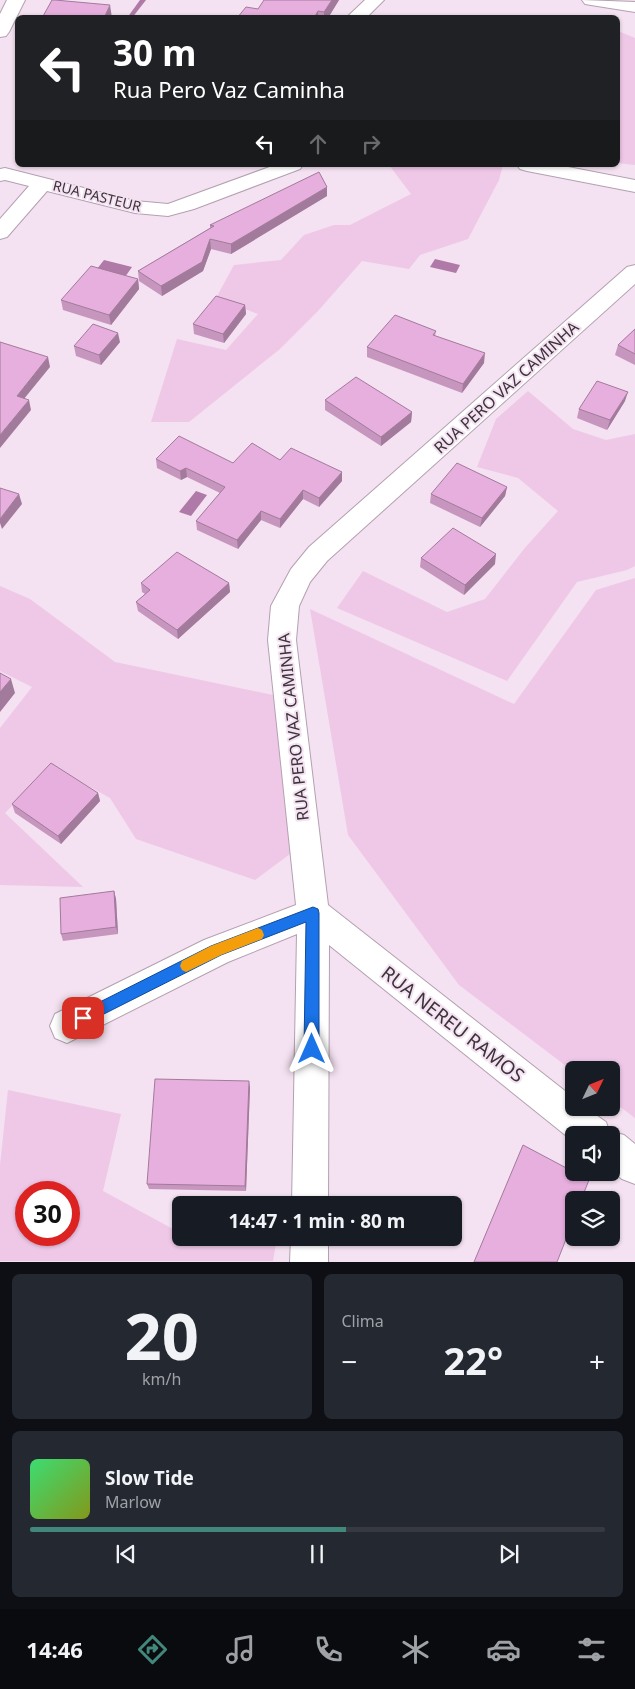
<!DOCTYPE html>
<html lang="pt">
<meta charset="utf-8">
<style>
:root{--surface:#171b24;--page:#242831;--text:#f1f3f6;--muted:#9ea1a6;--line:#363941;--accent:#42877c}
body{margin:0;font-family:"Noto Sans",sans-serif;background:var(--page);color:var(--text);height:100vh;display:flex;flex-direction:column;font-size:19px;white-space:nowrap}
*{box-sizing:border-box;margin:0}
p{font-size:16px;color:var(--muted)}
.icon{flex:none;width:28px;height:28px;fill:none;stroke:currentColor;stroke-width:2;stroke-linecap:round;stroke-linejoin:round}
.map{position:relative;height:1262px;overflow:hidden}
.panel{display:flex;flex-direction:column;gap:12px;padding:12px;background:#0d0f14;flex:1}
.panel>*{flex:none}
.guide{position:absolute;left:15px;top:15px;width:605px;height:152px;border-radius:8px;box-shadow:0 1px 4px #0004;background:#202124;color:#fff;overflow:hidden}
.needle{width:32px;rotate:47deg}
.controls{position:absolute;left:565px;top:1061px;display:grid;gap:10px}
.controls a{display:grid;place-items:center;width:55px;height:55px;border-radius:8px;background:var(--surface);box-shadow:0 1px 4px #0004;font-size:25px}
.speed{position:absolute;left:15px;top:1181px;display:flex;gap:10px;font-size:25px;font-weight:700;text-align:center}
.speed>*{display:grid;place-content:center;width:65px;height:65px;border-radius:50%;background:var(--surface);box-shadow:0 1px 4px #0004;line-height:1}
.speed .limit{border:8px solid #d22;background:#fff;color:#111}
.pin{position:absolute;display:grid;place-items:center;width:42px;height:42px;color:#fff;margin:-21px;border-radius:10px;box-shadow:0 2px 8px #0006}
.me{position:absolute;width:55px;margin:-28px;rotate:0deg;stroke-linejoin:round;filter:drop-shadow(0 0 4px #0008)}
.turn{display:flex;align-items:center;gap:18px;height:105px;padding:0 15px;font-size:22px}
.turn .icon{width:65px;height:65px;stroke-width:2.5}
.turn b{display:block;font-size:35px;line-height:42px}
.lanes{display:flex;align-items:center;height:48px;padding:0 15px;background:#0003;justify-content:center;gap:25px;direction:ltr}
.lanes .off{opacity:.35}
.big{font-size:38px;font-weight:700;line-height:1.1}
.panel .card{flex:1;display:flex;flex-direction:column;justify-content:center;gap:8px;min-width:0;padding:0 18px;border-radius:8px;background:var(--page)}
.panel .dial{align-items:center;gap:0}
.dial b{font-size:65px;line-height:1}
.song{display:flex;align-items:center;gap:15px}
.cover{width:60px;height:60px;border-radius:8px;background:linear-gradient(135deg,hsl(140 70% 55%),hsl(70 70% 35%))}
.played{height:5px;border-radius:2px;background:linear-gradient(90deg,var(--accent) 55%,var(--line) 55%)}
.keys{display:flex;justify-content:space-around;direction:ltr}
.heat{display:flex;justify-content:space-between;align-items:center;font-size:28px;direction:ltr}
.panel .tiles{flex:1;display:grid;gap:12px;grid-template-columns:1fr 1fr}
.card:last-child{grid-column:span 2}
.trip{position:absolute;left:172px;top:1196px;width:290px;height:50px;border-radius:8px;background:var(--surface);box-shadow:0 1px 4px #0004;font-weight:700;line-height:50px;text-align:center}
.tab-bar{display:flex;height:80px;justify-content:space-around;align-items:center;background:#090b0e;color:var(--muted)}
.tab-bar .icon{width:35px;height:35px}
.tab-bar .selected{color:var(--accent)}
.tab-bar b{font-size:22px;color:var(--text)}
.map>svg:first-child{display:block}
</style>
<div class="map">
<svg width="635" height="1262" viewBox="0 0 635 1262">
<rect width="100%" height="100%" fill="#f4e1f1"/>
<path fill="#efc8e8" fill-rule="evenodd" d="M 618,31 L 635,38 L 635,165 L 618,163 Z
M 389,165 L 503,165 L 499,180 L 468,239 L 420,255 L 409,269 L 362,261 L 318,311 L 280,349 L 189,422 L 151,422 L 177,339 L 226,350 L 258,314 L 216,298 L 234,265 L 281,260 L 304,235 L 334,225 L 350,225 L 411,194 Z
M 528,391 L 573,429 L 606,440 L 635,434 L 635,566 L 627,570 L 577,582 L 507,681 L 337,608 L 363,571 L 447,612 L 485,599 L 524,549 L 558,511 L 518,478 L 477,467 L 496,419 Z
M 635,578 L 635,1118 L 611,1100 L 611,1070 L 574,1070 L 574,1072 L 459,985 L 348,835 L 310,609 L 514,704 L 596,590 Z
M 0,586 L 30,599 L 115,662 L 278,696 L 294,851 L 255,880 L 136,839 L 110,798 L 52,766 L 5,813 L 83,887 L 0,885 L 0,728 L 32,687 L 0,671 Z
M 8,1090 L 121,1114 L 103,1191 L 173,1229 L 181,1228 L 181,1238 L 277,1238 L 273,1261 L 0,1261 L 0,1165 ZM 69,1192 L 69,1235 L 26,1235 L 26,1192 Z"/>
<path fill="#af7aa7" d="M 435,259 L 460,265 L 456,273 L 430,267 Z
M 104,260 L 132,267 L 125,277 L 97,269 Z
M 196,491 L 207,495 L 191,516 L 179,512 Z"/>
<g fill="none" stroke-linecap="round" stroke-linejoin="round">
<path fill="#af7aa7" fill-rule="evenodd" d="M 140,0 L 146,0 L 132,18 L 127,18 Z"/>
<defs>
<path id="minor" d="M 365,0 L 384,0 L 366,18 L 346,18 Z
M 582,0 L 635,2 L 635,12 L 591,5 L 585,4 Z
M 275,165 L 303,165 L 300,169 L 194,209 L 168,216 L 135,213 L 47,191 L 7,237 L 0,239 L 0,219 L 29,186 L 5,180 L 0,181 L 0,169 L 5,168 L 135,201 L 168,204 Z
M 517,165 L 558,165 L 635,180 L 635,192 L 527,171 L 520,169 Z
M 635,265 L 635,284 L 327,561 L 310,582 L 299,606 L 296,640 L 328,905 L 574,1098 L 574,1108 L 586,1108 L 606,1122 L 609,1131 L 624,1135 L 635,1144 L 635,1184 L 622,1179 L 611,1170 L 611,1135 L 574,1135 L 574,1142 L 329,945 L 328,1205 L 292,1205 L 297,934 L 228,962 L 67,1043 L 55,1038 L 50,1026 L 55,1014 L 204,940 L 296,905 L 268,640 L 271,606 L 291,569 L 309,547 L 627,267 Z
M 291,1238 L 328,1238 L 328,1262 L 290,1262 Z"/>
<path id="highway" d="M 7,0 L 25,0 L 9,32 L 6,36 L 0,37 L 0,14 Z"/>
</defs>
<use href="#minor" stroke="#b3a1b0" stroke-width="2"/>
<use href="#highway" stroke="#b3a1b0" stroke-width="2"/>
<use href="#minor" fill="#fff" fill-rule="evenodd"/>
<use href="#highway" fill="#fff" fill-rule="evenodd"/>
</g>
<path fill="#c796bf" d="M 339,0 L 328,18 L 237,18 L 258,9 Z
M 327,196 L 231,254 L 211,249 L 203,271 L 162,296 L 139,281 L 138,271 L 210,228 L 210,225 Z
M 138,279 L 139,289 L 111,325 L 63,310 L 61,300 Z
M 245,305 L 246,314 L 224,343 L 194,334 L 193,324 Z
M 635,329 L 635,365 L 615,355 L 618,345 Z
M 436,331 L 435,336 L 484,363 L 462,393 L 367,357 L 367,347 Z
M 120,342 L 101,365 L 76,356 L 74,346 Z
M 325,400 L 412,412 L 411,422 L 381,446 L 325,410 Z
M 625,401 L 607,430 L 577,418 L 579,409 Z
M 156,459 L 233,463 L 280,460 L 342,481 L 319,507 L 303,499 L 280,528 L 261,520 L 238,549 L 197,530 L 196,521 L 220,493 L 187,477 L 181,480 L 157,468 Z
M 507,487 L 505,496 L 480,527 L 430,503 L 431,494 Z
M 421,558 L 495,564 L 464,595 L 420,567 Z
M 141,583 L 229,583 L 230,592 L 178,639 L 138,611 L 136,602 L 145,594 L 142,592 Z
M 98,793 L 100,801 L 61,844 L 15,813 L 12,804 Z
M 114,891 L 116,899 L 118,934 L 63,941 L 61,934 Z
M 250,1087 L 246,1191 L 149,1189 L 147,1184 Z"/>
<path fill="#a27a9b" d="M 332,0 L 339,0 L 328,18 L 324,18 L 324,12 Z
M 110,5 L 112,18 L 104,18 Z
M 318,11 L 318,18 L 314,18 Z
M 327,187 L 327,196 L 231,254 L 231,244 Z
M 210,239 L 211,249 L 203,271 L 162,296 L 161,286 Z
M 138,279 L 139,289 L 111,325 L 109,315 Z
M 245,305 L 246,314 L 224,343 L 223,334 Z
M 118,333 L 120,342 L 101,365 L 99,355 Z
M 485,353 L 484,363 L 462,393 L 463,384 Z
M 48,357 L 50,367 L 19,405 L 17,396 Z
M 628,392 L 625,401 L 607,430 L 610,420 Z
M 29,400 L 31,410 L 0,448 L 0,435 Z
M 412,412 L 411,422 L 381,446 L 381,437 Z
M 186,468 L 187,477 L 181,480 L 180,471 Z
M 342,472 L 342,481 L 319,507 L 319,498 Z
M 507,487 L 505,496 L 480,527 L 482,518 Z
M 303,490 L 303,499 L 280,528 L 280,519 Z
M 19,494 L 22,504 L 2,529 L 0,523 L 0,519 Z
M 261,511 L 261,520 L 238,549 L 237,540 Z
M 496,554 L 495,564 L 464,595 L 465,585 Z
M 229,583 L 230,592 L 178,639 L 177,630 Z
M 11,679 L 15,693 L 0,712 L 0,692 Z
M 98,793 L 100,801 L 61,844 L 58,836 Z
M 114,891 L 116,899 L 118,934 L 116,927 Z
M 249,1081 L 250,1087 L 246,1191 L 245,1186 Z"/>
<path fill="#e7afde" stroke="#a27a9b" d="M 52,0 L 55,0 L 110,5 L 104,18 L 42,18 Z
M 264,0 L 332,0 L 324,12 L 318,11 L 314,18 L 237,18 L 246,7 L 258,9 Z
M 319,172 L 327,187 L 231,244 L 210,239 L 202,262 L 161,286 L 138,271 L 214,226 L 210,225 Z
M 91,266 L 138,279 L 109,315 L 61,300 Z
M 216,296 L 245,305 L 223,334 L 193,324 Z
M 395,315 L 436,331 L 433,335 L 485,353 L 463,384 L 367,347 Z
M 93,324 L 118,333 L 99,355 L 74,346 Z
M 635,329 L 635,354 L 618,345 Z
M 0,342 L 48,357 L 17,396 L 29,400 L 0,435 Z
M 356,377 L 412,412 L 381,437 L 325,400 Z
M 597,381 L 628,392 L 610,420 L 579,409 Z
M 179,436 L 233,463 L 252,443 L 280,460 L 291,448 L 342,472 L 319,498 L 303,490 L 280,519 L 261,511 L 237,540 L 196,521 L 225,487 L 186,468 L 180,471 L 156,459 Z
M 457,463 L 507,487 L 482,518 L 431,494 Z
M 0,488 L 19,494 L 0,519 Z
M 453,528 L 496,554 L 465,585 L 421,558 Z
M 177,552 L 229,583 L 177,630 L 136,602 L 150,590 L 141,583 Z
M 0,673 L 11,679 L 0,692 Z
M 51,763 L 98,793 L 58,836 L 12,804 Z
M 114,891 L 116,927 L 61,934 L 60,898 Z
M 155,1079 L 249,1081 L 245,1186 L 147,1184 Z
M 523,1145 L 589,1180 L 581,1200 L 574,1200 L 574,1219 L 557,1262 L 474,1262 Z"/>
<path fill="#1a73e8" stroke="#114b97" d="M 313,907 L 318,909 L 319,913 L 319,1049 L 316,1054 L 312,1056 L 307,1054 L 304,1049 L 306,922 L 221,955 L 88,1022 L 83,1024 L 78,1022 L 76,1018 L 78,1013 L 211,946 Z"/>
<path fill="#f59e0b" d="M 258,928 L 262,930 L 264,935 L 262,939 L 221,955 L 186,972 L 182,970 L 180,966 L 182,961 L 211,946 Z"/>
<g text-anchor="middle" stroke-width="4" stroke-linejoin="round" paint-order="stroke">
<g font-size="14" fill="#3c343a" stroke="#f4e1f1">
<text transform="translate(97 196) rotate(14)" y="5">RUA PASTEUR</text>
</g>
<g font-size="16" fill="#3c343a" stroke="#f4e1f1">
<text transform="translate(506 387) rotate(-42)" y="6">RUA PERO VAZ CAMINHA</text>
<text transform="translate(293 727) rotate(-96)" y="6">RUA PERO VAZ CAMINHA</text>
</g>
<g font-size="19" fill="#3c343a" stroke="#f4e1f1">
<text transform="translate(453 1024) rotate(38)" y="7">RUA NEREU RAMOS</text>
</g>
</g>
</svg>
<div class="controls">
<a><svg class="needle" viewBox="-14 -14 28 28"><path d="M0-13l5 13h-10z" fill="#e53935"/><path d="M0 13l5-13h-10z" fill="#9ea1a6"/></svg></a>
<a><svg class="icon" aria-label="sound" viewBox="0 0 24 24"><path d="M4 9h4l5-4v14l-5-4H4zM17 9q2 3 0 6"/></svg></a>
<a><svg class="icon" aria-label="layers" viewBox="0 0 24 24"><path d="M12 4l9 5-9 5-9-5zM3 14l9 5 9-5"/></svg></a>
</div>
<div class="speed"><div class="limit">30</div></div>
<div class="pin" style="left:83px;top:1018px;background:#d93025"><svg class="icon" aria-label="arrive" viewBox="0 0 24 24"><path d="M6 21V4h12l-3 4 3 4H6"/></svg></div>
<svg class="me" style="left:312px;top:1049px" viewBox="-20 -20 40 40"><path d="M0-17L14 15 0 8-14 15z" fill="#1a73e8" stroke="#fff" stroke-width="4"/></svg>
<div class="trip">14:47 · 1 min · 80 m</div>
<div class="guide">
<div class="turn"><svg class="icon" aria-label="left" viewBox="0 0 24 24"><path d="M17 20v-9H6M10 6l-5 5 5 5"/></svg><div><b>30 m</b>Rua Pero Vaz Caminha</div></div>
<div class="lanes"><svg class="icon" aria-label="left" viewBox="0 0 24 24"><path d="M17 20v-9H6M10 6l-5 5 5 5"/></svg><svg class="icon off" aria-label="ahead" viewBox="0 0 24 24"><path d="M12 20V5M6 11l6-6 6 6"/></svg><svg class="icon off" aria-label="right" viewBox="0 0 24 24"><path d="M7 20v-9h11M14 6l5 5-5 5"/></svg></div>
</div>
</div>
<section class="panel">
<div class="tiles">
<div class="card dial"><b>20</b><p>km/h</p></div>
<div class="card"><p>Clima</p>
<div class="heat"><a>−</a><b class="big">22°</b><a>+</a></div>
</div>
<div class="card">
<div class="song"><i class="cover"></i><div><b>Slow Tide</b><p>Marlow</p></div></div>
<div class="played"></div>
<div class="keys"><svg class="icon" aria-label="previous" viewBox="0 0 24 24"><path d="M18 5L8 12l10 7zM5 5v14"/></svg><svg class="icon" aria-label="pause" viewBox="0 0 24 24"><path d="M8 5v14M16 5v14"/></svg><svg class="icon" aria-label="next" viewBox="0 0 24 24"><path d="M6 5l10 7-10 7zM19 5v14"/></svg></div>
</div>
</div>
</section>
<nav class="tab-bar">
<b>14:46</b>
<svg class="icon selected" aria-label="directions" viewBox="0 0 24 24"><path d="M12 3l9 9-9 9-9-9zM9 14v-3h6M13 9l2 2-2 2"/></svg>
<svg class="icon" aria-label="music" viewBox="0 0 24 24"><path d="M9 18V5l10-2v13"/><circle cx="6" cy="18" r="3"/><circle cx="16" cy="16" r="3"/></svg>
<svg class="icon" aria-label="phone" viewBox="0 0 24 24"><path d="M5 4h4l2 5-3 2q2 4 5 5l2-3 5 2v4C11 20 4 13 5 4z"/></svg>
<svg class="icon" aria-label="climate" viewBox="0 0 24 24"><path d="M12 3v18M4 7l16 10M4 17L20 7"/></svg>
<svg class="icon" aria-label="car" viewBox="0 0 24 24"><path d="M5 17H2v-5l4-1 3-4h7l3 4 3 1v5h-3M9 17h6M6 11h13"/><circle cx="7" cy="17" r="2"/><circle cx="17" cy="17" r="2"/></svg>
<svg class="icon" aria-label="filters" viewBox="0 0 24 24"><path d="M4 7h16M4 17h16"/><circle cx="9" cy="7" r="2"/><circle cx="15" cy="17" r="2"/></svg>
</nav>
